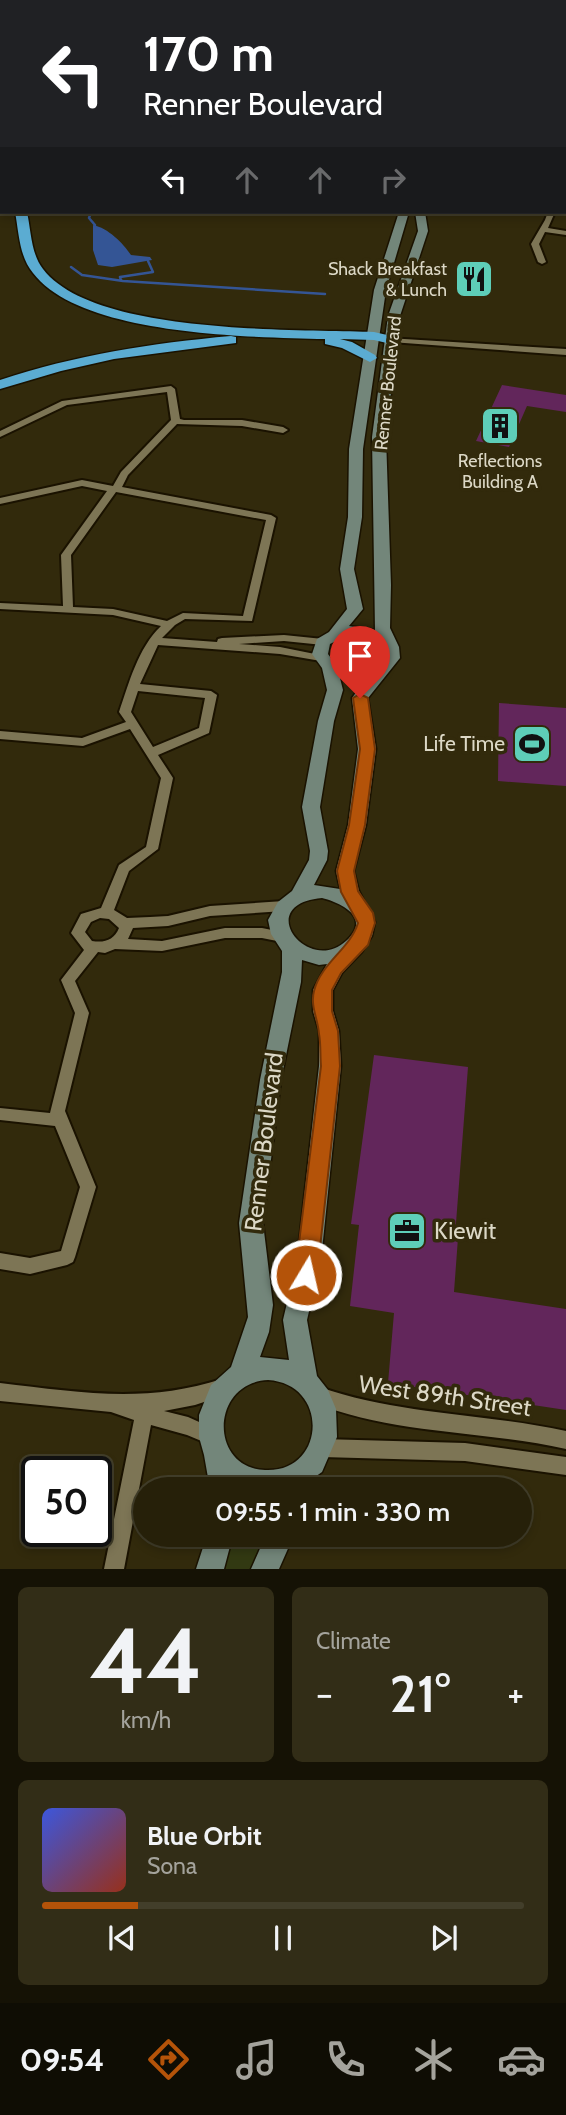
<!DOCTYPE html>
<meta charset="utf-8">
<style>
:root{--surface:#262009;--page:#322d17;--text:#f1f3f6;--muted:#a4a39c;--line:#423e2a;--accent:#b45309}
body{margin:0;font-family:Cabin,sans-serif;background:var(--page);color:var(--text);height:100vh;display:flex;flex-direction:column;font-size:26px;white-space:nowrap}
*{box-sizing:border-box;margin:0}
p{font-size:23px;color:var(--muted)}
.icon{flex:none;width:38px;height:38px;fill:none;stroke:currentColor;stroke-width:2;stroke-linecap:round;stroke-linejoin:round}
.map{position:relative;height:1569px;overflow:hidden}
.drawer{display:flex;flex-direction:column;gap:18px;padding:18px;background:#151205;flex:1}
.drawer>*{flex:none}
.guide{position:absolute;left:0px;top:0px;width:567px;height:214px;box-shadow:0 4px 10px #0003,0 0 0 2px var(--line);background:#202124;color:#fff;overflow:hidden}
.speed{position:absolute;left:21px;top:1456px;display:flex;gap:14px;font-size:35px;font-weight:700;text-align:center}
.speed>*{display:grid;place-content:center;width:91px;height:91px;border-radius:50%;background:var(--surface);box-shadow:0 4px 10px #0003,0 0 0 2px var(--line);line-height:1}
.speed .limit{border:4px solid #111;border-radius:10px;background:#fff;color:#111}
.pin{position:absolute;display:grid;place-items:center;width:60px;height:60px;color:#fff;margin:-72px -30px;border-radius:50% 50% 50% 0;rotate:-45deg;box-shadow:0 0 7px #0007}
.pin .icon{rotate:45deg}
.me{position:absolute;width:77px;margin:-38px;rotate:9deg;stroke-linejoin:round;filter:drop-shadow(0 0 5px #0008)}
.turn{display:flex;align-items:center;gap:24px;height:147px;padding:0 28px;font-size:32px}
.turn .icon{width:91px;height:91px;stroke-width:2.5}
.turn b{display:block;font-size:49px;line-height:60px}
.lanes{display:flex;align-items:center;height:66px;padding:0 28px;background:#0003;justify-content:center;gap:35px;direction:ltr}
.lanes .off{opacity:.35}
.big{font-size:52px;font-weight:600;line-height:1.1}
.drawer .card{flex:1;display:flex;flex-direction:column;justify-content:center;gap:10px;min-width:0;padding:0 24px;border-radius:10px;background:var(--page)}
.drawer .dial{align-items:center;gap:0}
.dial b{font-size:91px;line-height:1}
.song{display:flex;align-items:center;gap:21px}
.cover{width:84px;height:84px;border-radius:10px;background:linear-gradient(135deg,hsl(230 70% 55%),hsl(10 70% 35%))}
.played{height:7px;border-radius:4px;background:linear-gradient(90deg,var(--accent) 20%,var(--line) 20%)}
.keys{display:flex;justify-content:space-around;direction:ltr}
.heat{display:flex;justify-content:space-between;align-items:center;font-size:38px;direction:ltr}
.drawer .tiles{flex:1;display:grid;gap:18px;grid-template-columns:1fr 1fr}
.card:last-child{grid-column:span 2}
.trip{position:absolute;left:133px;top:1477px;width:399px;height:70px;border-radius:35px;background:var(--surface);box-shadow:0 4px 10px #0003,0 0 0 2px var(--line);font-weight:600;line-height:70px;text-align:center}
.tabs{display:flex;height:112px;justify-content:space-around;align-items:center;background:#0f0d04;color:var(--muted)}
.tabs .icon{width:49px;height:49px}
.tabs .current{color:var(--accent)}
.tabs b{font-size:32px;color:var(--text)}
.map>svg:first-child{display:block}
</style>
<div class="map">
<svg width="566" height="1569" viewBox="0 0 566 1569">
<rect width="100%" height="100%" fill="#322a0c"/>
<path fill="#323912" d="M 235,1535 L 265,1535 L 254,1569 L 223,1569 Z"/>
<path fill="#345595" d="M 93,225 C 108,228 123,243 131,255 L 150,257 L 152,260 L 112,267 L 98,265 L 93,250 Z"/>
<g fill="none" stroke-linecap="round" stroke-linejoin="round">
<path stroke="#345595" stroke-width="2.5" d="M 91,212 L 89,218 L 95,225
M 71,267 L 82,275 L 123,281 L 325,294
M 121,280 L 120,277 L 153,272 L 148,261"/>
</g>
<path fill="#62265b" d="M 461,268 L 482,268 L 487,287 L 469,287 L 458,274 L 462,273 Z
M 502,385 L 566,395 L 566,412 L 527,406 L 509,447 L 476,441 Z
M 499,703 L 566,708 L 566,786 L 498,781 Z
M 374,1055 L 468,1067 L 455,1236 L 458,1238 L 454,1292 L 566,1309 L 566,1410 L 388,1383 L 394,1313 L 350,1306 L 359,1225 L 351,1224 Z"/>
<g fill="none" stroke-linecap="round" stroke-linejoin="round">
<defs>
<path id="minor" d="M 273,0 L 280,0 L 272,2 Z
M 565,181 L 566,181 L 566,185 L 565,185 Z
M 548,212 L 555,212 L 548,228 L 566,231 L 566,235 L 545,232 L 539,244 L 546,262 L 542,264 L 538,262 L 531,244 L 545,220 Z
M 388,338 L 566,349 L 566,355 L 391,342 L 387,340 Z
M 171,386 L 175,389 L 180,419 L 184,420 L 242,420 L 283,427 L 288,430 L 283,433 L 242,426 L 177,424 L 128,475 L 122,487 L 271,515 L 276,518 L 252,621 L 185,619 L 175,625 L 162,638 L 217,642 L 218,639 L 222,638 L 284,635 L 323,639 L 328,642 L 323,645 L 284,641 L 239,644 L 280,647 L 325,656 L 327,658 L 321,661 L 280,654 L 158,645 L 140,684 L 211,691 L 217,695 L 209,733 L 158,755 L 173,778 L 158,849 L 129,871 L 114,910 L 127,918 L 150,917 L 168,916 L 210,906 L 284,901 L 289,902 L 291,906 L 289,910 L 284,911 L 210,916 L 168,926 L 133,928 L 128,939 L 162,941 L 225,928 L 262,928 L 287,933 L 289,937 L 287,941 L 282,942 L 262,938 L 225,938 L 162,951 L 115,949 L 105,953 L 98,952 L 75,981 L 89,1013 L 65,1111 L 96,1187 L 75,1257 L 73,1262 L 67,1265 L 30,1274 L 0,1269 L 0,1253 L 30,1258 L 61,1251 L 80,1187 L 55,1126 L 0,1120 L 0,1108 L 50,1113 L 75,1013 L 61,980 L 84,950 L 71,933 L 81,914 L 101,908 L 119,865 L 146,847 L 161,778 L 130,729 L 83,746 L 0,739 L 0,731 L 82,738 L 126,722 L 119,712 C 129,683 138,648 161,626 L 113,615 L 0,609 L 0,603 L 63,606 L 61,555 L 107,491 L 82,486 L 0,504 L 0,498 L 82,480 L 113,486 L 121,472 L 171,420 L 167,392 L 67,405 L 0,437 L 0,431 L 62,401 ZM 116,492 L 266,520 L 243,616 L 183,613 L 167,621 L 113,609 L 73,607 L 71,555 ZM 138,691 L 205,698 L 199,728 L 153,747 L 131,712 ZM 100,918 L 109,919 L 119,928 C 114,940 105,943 92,941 L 85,932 L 91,922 Z
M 222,1379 L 228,1382 L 231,1388 L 228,1394 L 195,1405 L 164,1411 L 188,1417 L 217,1430 L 220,1436 L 217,1442 L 211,1445 L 187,1435 L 151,1425 L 124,1569 L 104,1569 L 134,1420 L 111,1412 L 0,1401 L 0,1383 C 78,1392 145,1404 222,1379 Z
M 319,1387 C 400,1415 483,1413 566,1431 L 566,1449 C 482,1430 393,1435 313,1402 L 310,1396 L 313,1390 Z
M 322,1439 L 465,1443 L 566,1457 L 566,1475 L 465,1461 L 322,1457 L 316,1454 L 313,1448 L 316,1442 Z"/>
<path id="secondary" d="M 427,0 L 435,0 L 435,2 L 427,2 Z
M 440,0 L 448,0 L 449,2 L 441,2 Z
M 0,105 L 2,105 L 2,111 L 0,111 Z
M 565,128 L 566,128 L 566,134 L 565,134 Z
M 399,212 L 409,212 L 386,290 L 363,449 L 362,517 L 354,569 L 363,609 L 349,626 L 375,630 L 372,437 L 388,316 L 418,231 L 415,212 L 425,212 L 428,231 L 400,316 L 386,437 L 391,585 L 390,628 L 399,647 L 400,658 L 368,698 L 376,749 L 366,825 L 354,871 L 359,891 L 375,922 L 372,936 L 362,952 L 342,973 L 333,990 L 333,1011 L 339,1031 L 341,1066 L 321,1260 L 307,1320 L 317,1376 L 328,1390 L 336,1409 L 337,1437 L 322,1472 L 298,1489 L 210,1489 L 204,1455 L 199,1437 L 199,1415 L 211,1385 L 231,1367 L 248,1317 L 239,1223 L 260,1080 L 282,972 L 282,951 L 271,934 L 268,920 L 278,902 L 292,891 L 309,860 L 310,851 L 302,807 L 318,721 L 327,690 L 322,668 L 312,654 L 317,639 L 329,632 L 347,609 L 340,569 L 348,517 L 349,449 L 374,290 ZM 346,636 C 361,635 370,639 382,646 L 384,657 C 368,675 341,675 328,654 L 330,644 ZM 340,678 L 365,680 L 352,698 L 358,749 L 348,825 L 336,871 L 340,889 L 314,885 L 327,860 L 328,851 L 320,807 L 334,721 L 343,690 ZM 322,898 C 342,903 372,918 346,941 C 308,976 252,904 322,898 ZM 302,960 L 319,965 L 327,964 L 313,990 L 313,1011 L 319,1031 L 319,1066 L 297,1260 L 283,1320 L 289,1360 L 260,1357 L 269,1332 L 273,1305 L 263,1223 L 281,1080 L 301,982 ZM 268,1380 C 330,1384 326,1473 265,1470 C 209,1468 210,1383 268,1380 Z
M 207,1535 L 233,1535 L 224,1569 L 196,1569 Z
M 266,1535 L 294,1535 L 279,1569 L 251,1569 Z"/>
<path id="motorway" d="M 12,0 L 20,0 L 11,2 Z
M 44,0 L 52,0 L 43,2 Z
M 2,29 L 2,38 L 0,39 L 0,30 Z
M 0,120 L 2,120 L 0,131 Z
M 15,212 L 27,212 C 31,230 31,254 43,269 C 93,335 295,329 374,332 L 396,337 L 398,340 L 391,344 L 374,340 L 340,339 L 352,342 L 375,355 L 377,358 L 370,362 L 342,348 L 325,344 L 325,339 C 250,337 81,336 33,273 C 19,256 19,233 15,212 Z
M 231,336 L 236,337 L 236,343 L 114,359 L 61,371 L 0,389 L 0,380 C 75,355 152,343 231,336 Z"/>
</defs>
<use href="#minor" stroke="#1a1200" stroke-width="4"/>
<use href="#secondary" stroke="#1a1200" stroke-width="3"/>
<use href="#motorway" stroke="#1a1200" stroke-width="3"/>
<use href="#minor" fill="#7d7555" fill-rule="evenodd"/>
<use href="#secondary" fill="#73867a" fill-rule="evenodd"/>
<use href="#motorway" fill="#5bacd2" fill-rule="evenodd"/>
</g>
<path fill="#b45309" stroke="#753606" stroke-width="2" d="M 360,694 L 368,698 L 375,749 L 365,825 L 354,871 L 358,891 L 373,913 L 375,923 L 368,945 L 341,973 L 332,990 L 332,1011 L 338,1031 L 340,1066 L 317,1275 L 313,1282 L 306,1285 L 298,1282 L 295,1275 L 321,1066 C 320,1056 321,1044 319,1034 C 318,1019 310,1006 314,991 C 321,963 350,949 358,923 L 341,892 L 337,871 L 349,825 L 360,749 L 353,698 Z"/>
<defs>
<symbol id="restaurant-square" viewBox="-11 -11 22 22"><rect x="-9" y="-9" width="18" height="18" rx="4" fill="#5eceb8" stroke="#322a0c"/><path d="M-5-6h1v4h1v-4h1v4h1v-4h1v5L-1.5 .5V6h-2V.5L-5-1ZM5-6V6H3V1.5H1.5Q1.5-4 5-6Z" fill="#111"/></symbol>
<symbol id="building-square" viewBox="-11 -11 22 22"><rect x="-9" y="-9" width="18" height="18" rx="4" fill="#5eceb8" stroke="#322a0c"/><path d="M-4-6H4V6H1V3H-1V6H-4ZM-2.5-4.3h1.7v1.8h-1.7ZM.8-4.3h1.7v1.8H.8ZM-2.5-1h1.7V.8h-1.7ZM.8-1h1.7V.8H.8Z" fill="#111"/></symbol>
<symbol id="stadium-square" viewBox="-11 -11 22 22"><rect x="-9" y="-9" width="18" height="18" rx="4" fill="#5eceb8" stroke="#322a0c"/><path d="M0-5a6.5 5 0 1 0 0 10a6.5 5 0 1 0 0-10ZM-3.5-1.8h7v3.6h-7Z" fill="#111"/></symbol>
<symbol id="office-square" viewBox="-11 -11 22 22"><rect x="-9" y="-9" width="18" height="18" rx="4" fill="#5eceb8" stroke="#322a0c"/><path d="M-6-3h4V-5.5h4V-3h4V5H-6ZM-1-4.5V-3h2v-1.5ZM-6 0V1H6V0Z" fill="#111"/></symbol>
</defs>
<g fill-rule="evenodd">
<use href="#restaurant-square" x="452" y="257" width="44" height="44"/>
<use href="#building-square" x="478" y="404" width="44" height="44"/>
<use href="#stadium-square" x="510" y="722" width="44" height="44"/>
<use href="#office-square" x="385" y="1209" width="44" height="44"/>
</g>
<g text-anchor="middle" stroke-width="7" stroke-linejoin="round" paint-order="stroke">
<g font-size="18" fill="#dcd8c6" stroke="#322a0c" text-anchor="end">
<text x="447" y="275">Shack Breakfast<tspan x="447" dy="21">&amp; Lunch</tspan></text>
<text x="500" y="467" text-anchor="middle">Reflections<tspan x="500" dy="21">Building A</tspan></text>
</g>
<g font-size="18" fill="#dcd8c6" stroke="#322a0c">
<text transform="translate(388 383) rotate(-84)" y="6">Renner Boulevard</text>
</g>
<g font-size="21" fill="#dcd8c6" stroke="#322a0c" text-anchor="end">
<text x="505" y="751">Life Time</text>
</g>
<g font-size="24" fill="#dcd8c6" stroke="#322a0c">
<text transform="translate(264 1142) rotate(-83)" y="8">Renner Boulevard</text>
<text transform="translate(445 1396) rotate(8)" y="8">West 89th Street</text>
</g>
<g font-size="24" fill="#dcd8c6" stroke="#322a0c" text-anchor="start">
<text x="434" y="1239">Kiewit</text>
</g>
</g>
</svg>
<div class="speed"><div class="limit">50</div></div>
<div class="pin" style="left:360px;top:698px;background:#d93025"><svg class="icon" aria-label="arrive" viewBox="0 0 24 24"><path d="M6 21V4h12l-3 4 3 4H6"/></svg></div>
<svg class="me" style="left:306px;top:1275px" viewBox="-20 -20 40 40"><circle r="17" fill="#b45309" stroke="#fff" stroke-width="3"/><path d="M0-11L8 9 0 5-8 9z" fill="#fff"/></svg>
<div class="trip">09:55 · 1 min · 330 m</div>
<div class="guide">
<div class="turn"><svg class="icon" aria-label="left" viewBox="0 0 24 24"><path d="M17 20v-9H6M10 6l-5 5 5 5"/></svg><div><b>170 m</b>Renner Boulevard</div></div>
<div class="lanes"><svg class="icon" aria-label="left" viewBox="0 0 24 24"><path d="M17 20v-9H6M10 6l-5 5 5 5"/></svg><svg class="icon off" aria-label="ahead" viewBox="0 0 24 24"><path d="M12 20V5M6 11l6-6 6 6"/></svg><svg class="icon off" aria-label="ahead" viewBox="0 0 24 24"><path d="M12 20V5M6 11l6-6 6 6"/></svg><svg class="icon off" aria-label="right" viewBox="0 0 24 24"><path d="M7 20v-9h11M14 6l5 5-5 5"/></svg></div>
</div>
</div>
<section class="drawer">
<div class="tiles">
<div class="card dial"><b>44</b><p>km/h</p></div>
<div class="card"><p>Climate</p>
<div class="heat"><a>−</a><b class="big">21°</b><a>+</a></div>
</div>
<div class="card">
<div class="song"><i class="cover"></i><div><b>Blue Orbit</b><p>Sona</p></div></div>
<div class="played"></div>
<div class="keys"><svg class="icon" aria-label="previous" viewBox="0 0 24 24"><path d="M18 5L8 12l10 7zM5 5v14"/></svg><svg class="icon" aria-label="pause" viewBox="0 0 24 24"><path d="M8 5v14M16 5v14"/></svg><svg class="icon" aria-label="next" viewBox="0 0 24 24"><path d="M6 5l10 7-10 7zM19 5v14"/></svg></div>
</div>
</div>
</section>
<nav class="tabs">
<b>09:54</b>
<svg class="icon current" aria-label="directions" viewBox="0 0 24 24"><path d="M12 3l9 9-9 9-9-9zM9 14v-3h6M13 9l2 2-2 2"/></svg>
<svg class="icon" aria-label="music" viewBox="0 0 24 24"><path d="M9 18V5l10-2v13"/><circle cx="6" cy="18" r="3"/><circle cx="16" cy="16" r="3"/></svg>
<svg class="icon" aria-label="phone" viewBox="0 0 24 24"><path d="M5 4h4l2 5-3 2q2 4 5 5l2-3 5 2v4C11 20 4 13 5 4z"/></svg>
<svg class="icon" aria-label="climate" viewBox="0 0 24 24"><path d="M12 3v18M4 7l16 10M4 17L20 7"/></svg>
<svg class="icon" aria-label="car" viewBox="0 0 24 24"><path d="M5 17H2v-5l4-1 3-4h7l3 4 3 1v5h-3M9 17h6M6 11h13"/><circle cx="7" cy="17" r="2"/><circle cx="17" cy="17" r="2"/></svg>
</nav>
